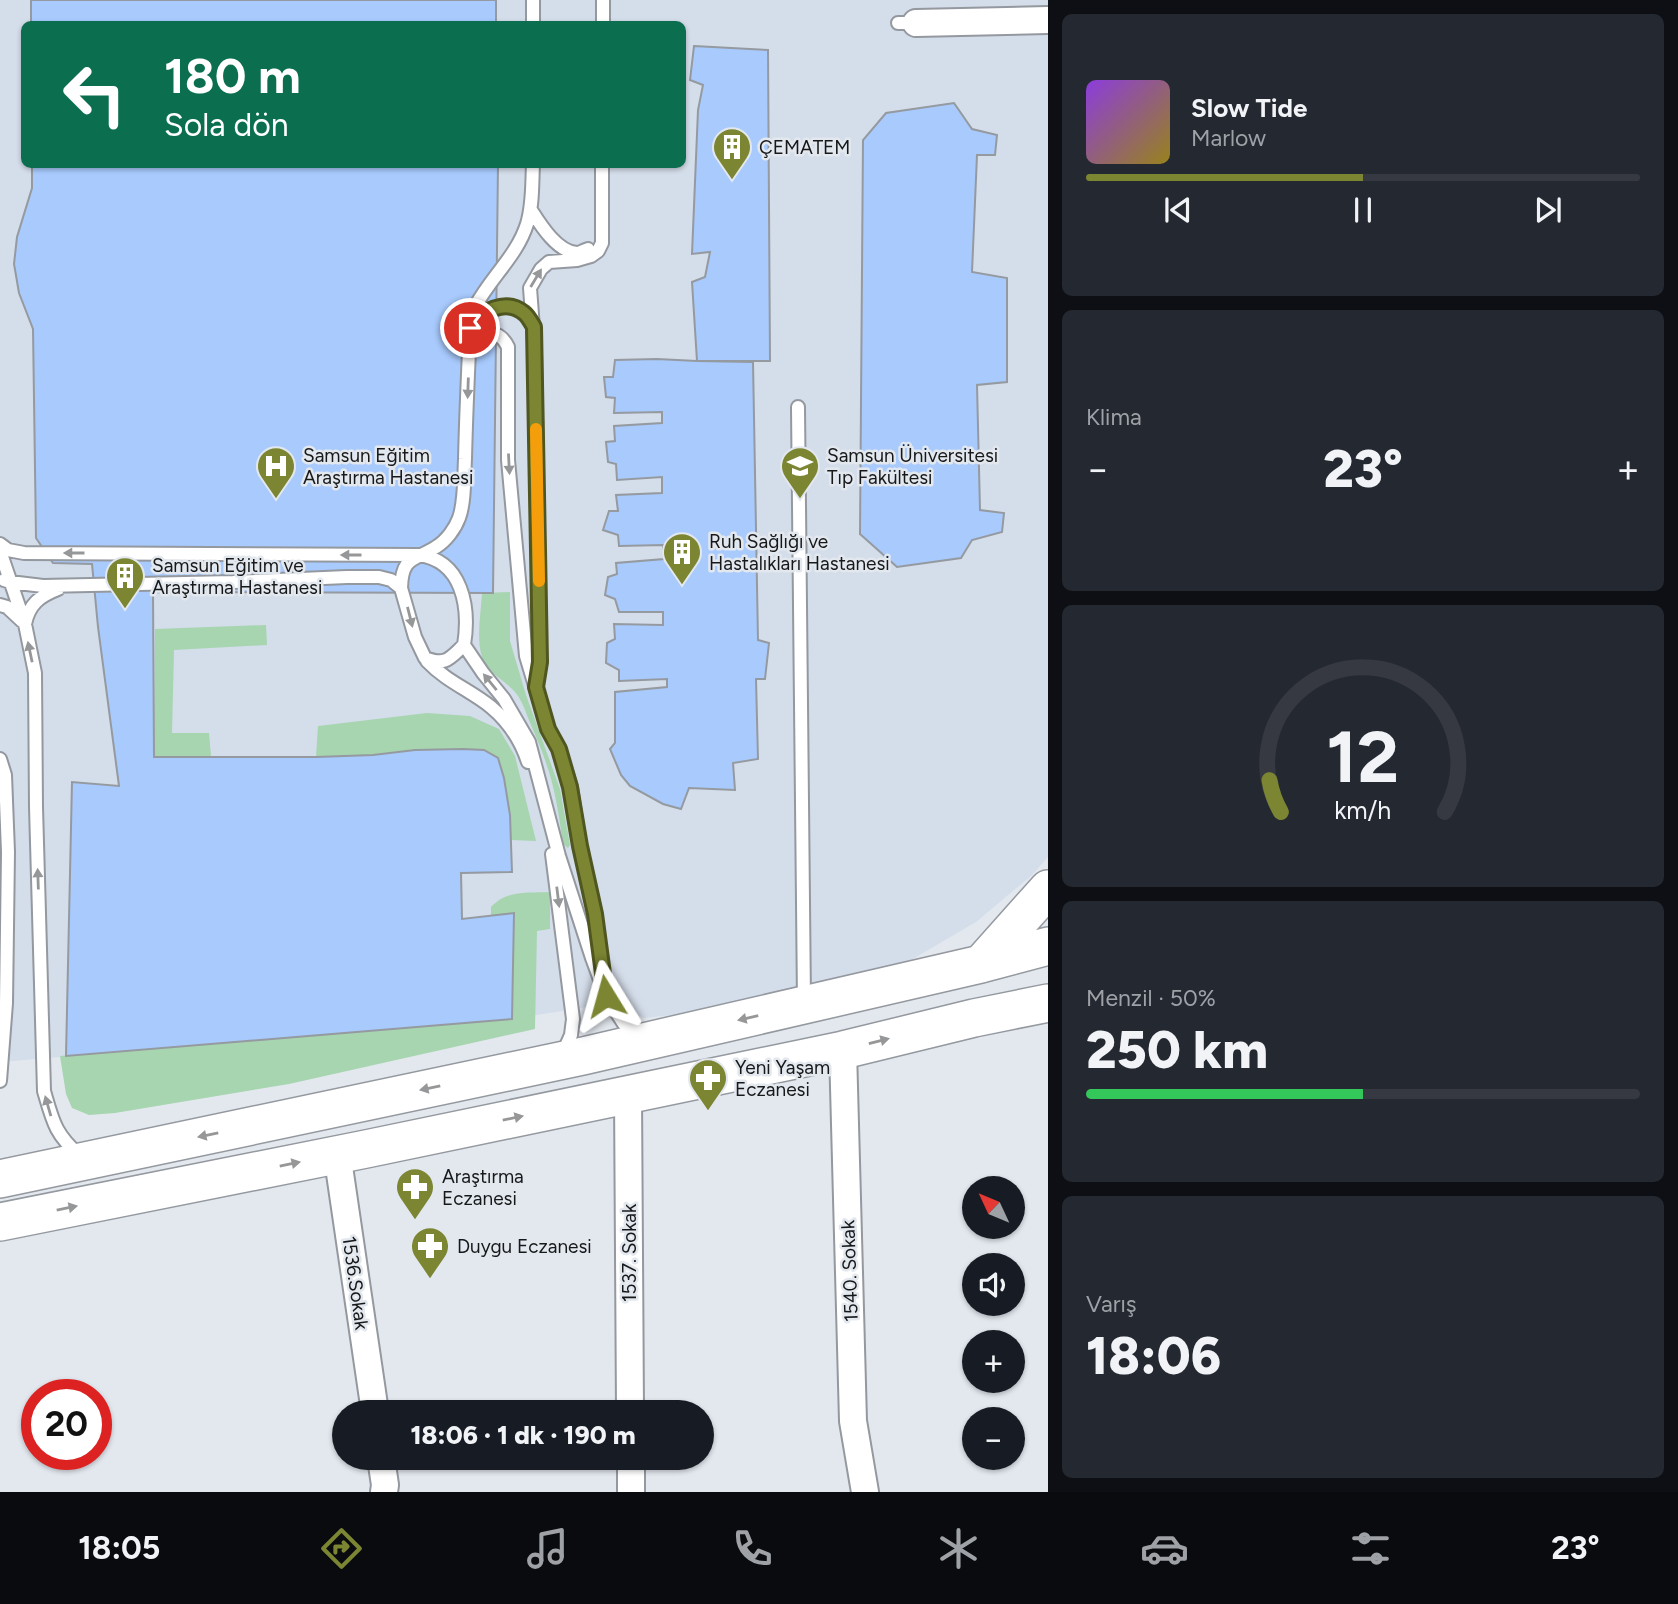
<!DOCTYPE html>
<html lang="tr">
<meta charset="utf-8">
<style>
:root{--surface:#171b24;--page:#242831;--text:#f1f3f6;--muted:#9ea1a6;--line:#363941;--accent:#7b8532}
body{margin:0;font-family:Figtree,sans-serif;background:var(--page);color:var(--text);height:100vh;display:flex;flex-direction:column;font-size:26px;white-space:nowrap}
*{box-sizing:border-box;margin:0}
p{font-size:23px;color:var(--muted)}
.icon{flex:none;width:38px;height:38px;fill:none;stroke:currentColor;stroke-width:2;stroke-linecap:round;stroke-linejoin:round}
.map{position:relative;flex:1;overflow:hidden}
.details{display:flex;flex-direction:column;gap:14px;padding:14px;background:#0d0f14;width:630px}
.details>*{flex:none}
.guide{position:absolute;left:21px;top:21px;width:665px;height:147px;border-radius:10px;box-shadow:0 2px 5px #0004;background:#0b6e4f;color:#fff;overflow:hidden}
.needle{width:46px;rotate:314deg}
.buttons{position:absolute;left:962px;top:1176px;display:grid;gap:14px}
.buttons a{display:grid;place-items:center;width:63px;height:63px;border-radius:50%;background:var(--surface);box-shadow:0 2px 5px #0004;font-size:35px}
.speed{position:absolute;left:21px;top:1379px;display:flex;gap:14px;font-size:35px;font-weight:700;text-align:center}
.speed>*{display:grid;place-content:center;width:91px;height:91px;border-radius:50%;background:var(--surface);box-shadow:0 2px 5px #0004;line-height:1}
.speed .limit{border:10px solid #d22;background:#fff;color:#111}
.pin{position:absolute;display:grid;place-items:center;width:60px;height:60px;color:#fff;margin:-30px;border:4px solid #fff;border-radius:50%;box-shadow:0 2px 7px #0007}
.me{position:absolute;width:77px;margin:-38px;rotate:352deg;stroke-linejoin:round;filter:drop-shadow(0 0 5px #0008)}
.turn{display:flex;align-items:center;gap:24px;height:147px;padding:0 28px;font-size:32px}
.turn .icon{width:91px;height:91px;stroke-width:2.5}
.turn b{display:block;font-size:49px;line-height:60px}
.big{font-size:52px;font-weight:800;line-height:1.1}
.details .widget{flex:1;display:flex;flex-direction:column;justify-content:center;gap:10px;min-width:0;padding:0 24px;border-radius:10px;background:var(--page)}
.details .dial{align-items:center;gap:0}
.dial svg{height:182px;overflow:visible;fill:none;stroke:var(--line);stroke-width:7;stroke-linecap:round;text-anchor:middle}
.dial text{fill:var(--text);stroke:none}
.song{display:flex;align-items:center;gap:21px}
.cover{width:84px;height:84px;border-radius:10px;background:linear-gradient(135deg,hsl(270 70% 55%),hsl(50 70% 35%))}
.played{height:7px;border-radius:4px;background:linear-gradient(90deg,var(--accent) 50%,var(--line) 50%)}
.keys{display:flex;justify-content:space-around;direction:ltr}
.heat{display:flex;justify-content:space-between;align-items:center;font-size:38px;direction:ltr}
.charge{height:10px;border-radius:5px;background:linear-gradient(90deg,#34c759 50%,var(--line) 0)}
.trip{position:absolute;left:332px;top:1400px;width:382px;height:70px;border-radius:35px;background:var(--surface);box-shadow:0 2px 5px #0004;font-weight:800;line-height:70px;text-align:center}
.tabs{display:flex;height:112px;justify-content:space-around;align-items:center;background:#090b0e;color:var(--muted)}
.tabs .icon{width:49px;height:49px}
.tabs .active{color:var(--accent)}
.tabs b{font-size:32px;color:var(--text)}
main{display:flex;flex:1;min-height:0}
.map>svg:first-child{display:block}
</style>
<main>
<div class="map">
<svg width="1048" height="1492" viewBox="0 0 1048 1492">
<rect width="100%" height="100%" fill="#e3e8ef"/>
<path fill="#d4ddea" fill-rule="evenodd" d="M 0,0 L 1048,0 L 1048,857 L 1031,876 L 976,922 L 906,963 L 702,1012 L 643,1018 L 632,1012 L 624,1001 L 512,1019 L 0,1062 ZM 24,24 L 682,24 L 682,164 L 24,164 Z"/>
<path fill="#a7d5b0" d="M 510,592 L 510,641 L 526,695 L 560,789 L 570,845 L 568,848 L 563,844 C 559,816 555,787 545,760 C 541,748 536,737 531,725 C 527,716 524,705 518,696 C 508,681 488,675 482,657 C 476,638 481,613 482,593 Z
M 266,625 L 267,645 L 174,650 L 172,733 L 209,733 L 211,756 L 154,757 L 155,629 Z
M 427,713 L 470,716 L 499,729 L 515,756 L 536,841 L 511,840 L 504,778 L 498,758 L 484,750 L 415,750 L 373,755 L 316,757 L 318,726 Z
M 550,892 L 550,929 L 537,931 L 535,1029 L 289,1084 L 115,1113 L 89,1115 L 72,1108 L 66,1094 L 60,1056 L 512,1019 L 514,914 L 491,917 L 491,907 C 506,890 528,893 550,892 Z"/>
<path fill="#a8cafd" stroke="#959aa0" stroke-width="2" d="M 31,0 L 496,0 L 496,24 L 31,24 Z
M 694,46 L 768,50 L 770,361 L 697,361 L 692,282 L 705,277 L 710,252 L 692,254 L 698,110 L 703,85 L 690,80 Z
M 954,103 L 972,129 L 997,135 L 995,155 L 977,155 L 972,272 L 1007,278 L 1007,382 L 977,385 L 980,510 L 1004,513 L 1002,532 L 972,540 L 961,558 L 897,567 L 860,534 L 863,140 L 886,113 Z
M 32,164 L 498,164 L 493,593 L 153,592 L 154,757 L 316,757 L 373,755 L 415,750 L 463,749 L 484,750 L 498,758 L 504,778 L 510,815 L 512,872 L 461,873 L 462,919 L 514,913 L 512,1019 L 66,1056 L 72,782 L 119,786 L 98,627 L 92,564 L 53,563 L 36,538 L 33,329 L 19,293 L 14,264 L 17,237 L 32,188 Z
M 657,359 L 697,361 L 753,362 L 758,640 L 769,643 L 765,679 L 756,679 L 758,759 L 733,763 L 735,790 L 689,788 L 681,809 L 663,804 L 630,786 L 621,775 L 610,749 L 615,743 L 615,692 L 667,687 L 667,679 L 619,681 L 619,670 L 606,663 L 607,643 L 615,639 L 614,624 L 663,625 L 663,612 L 619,612 L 615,599 L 605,595 L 608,577 L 617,574 L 616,563 L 664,559 L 663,545 L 619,546 L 618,535 L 603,530 L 609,511 L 618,511 L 616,495 L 662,493 L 662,477 L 617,480 L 616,464 L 608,462 L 606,442 L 615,441 L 614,426 L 662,423 L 662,412 L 614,413 L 615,398 L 606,397 L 604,377 L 613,377 L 615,360 Z"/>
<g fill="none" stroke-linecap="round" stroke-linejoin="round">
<defs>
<path id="lane" d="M 533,0 L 533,24
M 898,23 L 916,23
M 603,24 L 603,0
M 531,210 C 540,224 557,252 577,253 C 581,253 584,250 588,249
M 534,327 C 531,322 528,316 524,313 C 506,298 480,311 470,329 C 480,346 494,320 508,347 L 508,460 L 526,656 L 548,729 L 559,749 L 571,787 L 580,846 L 595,914 L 606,996 L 624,1024 L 643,1033
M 798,407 L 804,1001
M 0,544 L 8,550 L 24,553 L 418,555 C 463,560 470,608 464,645 L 483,673 L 504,699 L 529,742 L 559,856 L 592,958 L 606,996
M 0,551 L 25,624 L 35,673 L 36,807 L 44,1091 C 53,1122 55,1134 80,1156
M 4,580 L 10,582 L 43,586 L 233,582 L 347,577 L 379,577 L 391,580 L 401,588 L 415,637 L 425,658 C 446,666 449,659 464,645
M 401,588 C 402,556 414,561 436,547 C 446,541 455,529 459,518 C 465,502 464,476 465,459 C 466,415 468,372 470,329 C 471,322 472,314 475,307 C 490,278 517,256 527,224 C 533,205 532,184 533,164
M 0,605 L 7,607 L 22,621
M 25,624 C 29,604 40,596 58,589
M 427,661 C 447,682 470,690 491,707 C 509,722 521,741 528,762
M 537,683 L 540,662 L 535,354 L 530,288 L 541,269 L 549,262 L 577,260 L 591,256 L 598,251 L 602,243 L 602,164
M 0,759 L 5,775 L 8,852 L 6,1003 L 0,1081
M 552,854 L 573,1019 L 571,1035 L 563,1053"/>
<path id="street" d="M 916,23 L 1048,20
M 843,1050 L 853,1421 L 865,1492
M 628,1094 L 630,1412
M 337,1153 L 375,1412
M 381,1458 L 385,1485 L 384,1492
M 631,1458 L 631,1492"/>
<path id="secondary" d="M 981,964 L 1048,889
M 0,1179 L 583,1056 L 981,964 L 1048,946
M 0,1222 L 366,1149 L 843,1050 L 974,1018 L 1048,1003"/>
</defs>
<use href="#lane" stroke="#94989f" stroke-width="16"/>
<use href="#street" stroke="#94989f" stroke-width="30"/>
<use href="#secondary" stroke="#94989f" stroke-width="40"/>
<use href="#lane" stroke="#fff" stroke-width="12"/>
<use href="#street" stroke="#fff" stroke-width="26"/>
<use href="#secondary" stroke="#fff" stroke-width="37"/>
</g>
<defs><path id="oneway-solid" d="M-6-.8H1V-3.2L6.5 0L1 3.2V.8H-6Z" transform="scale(1.75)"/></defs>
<g fill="#969798">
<use href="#oneway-solid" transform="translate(536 278) rotate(-59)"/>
<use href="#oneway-solid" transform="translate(468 388) rotate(92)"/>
<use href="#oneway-solid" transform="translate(509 464) rotate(87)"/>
<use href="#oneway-solid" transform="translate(74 553) rotate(-180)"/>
<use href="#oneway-solid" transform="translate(351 555) rotate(-180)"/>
<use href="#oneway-solid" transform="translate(410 617) rotate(76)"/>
<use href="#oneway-solid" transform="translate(30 652) rotate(-102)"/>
<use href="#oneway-solid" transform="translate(490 682) rotate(-129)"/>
<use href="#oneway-solid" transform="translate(38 879) rotate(-92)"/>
<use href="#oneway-solid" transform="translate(558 897) rotate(83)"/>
<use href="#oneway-solid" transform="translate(748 1018) rotate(167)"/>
<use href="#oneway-solid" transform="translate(879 1041) rotate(-14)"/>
<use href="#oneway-solid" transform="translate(430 1088) rotate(168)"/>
<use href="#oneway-solid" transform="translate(48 1106) rotate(-106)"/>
<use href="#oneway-solid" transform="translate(513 1118) rotate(-12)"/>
<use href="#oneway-solid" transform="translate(208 1135) rotate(168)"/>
<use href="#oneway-solid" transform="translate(290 1164) rotate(-12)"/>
<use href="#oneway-solid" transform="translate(67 1208) rotate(-11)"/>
</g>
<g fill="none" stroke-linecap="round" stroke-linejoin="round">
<defs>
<path id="route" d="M 470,328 C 480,311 506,298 524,313 C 528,316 531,322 534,327 L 540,662 L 536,687 L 548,729 L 559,749 L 570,787 L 580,846 L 595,914 L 606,996"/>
</defs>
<use href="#route" stroke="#505620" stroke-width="18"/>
<use href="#route" stroke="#7b8532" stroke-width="12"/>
<path stroke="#f59e0b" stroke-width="12" d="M 536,429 L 539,581"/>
</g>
<defs>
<symbol id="building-pin" viewBox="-11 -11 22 30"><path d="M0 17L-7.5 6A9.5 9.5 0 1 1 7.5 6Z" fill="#7b8532" stroke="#e3e8ef"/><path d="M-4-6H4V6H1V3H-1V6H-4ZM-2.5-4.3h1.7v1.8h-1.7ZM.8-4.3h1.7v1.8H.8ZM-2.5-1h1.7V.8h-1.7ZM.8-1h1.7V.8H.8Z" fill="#fff"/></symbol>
<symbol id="hospital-pin" viewBox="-11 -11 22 30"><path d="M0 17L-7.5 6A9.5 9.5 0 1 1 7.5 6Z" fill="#7b8532" stroke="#e3e8ef"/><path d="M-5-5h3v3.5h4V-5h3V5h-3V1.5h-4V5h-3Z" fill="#fff"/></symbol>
<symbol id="university-pin" viewBox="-11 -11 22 30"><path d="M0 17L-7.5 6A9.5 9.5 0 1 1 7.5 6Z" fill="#7b8532" stroke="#e3e8ef"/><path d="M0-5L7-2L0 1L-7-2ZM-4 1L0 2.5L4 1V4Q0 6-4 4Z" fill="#fff"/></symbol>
<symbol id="pharmacy-pin" viewBox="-11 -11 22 30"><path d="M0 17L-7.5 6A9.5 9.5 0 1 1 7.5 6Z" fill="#7b8532" stroke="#e3e8ef"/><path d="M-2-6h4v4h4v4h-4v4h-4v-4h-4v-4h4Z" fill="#fff"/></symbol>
</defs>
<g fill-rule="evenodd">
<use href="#building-pin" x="710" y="125" width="44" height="60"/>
<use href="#hospital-pin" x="254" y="444" width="44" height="60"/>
<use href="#university-pin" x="778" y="444" width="44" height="60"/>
<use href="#building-pin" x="660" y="530" width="44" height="60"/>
<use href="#building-pin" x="103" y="554" width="44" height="60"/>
<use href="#pharmacy-pin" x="686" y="1056" width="44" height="60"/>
<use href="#pharmacy-pin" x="393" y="1165" width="44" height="60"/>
<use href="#pharmacy-pin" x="408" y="1224" width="44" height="60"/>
</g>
<g text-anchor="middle" stroke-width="5" stroke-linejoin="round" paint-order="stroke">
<g font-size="19" fill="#16181a" stroke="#e3e8ef" text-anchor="start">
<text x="759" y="154">ÇEMATEM</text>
<text x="303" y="462">Samsun Eğitim<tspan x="303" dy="22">Araştırma Hastanesi</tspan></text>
<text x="827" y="462">Samsun Üniversitesi<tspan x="827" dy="22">Tıp Fakültesi</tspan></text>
<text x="709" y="548">Ruh Sağlığı ve<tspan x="709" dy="22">Hastalıkları Hastanesi</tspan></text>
<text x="152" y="572">Samsun Eğitim ve<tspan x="152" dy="22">Araştırma Hastanesi</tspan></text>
<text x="735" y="1074">Yeni Yaşam<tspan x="735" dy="22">Eczanesi</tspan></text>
<text x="442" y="1183">Araştırma<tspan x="442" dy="22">Eczanesi</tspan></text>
<text x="457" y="1253">Duygu Eczanesi</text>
</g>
<g font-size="19" fill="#16181a" stroke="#e3e8ef">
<text transform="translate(629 1253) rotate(-90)" y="7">1537. Sokak</text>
<text transform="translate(849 1271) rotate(-92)" y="7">1540. Sokak</text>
<text transform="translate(356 1283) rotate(82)" y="7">1536.Sokak</text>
</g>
</g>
</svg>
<div class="buttons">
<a><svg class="needle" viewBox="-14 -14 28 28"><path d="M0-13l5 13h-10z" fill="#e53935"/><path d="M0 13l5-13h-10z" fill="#9ea1a6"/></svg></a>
<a><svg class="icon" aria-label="sound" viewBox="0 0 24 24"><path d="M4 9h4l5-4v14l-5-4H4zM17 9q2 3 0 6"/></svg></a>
<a>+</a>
<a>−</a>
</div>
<div class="speed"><div class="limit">20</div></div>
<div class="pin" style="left:470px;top:328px;background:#d93025"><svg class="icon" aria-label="arrive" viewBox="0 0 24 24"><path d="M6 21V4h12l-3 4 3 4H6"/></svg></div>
<svg class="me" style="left:606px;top:996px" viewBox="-20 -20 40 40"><path d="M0-17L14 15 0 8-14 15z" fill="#7b8532" stroke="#fff" stroke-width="4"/></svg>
<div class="trip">18:06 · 1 dk · 190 m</div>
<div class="guide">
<div class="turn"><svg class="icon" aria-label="left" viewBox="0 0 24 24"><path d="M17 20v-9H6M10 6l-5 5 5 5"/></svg><div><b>180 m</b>Sola dön</div></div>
</div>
</div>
<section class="details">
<div class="widget">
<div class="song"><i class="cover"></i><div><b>Slow Tide</b><p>Marlow</p></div></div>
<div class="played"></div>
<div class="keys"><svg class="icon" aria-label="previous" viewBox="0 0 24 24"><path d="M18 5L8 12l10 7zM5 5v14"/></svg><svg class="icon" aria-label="pause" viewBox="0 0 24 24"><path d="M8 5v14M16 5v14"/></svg><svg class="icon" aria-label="next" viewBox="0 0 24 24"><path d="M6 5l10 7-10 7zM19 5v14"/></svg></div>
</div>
<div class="widget"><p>Klima</p>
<div class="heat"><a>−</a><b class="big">23°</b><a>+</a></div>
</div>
<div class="widget dial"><svg viewBox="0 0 100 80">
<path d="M14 69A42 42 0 1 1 86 69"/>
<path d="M14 69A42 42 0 0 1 9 55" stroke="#7b8532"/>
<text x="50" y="56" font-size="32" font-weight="700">12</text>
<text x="50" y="72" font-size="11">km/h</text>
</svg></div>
<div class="widget"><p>Menzil · 50%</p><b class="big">250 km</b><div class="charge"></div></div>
<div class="widget"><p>Varış</p><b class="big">18:06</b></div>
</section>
</main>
<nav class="tabs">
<b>18:05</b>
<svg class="icon active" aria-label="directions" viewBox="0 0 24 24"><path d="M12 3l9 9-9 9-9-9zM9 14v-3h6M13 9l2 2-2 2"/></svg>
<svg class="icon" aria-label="music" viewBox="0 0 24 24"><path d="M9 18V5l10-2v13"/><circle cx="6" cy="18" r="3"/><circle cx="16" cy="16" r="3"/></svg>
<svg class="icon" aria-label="phone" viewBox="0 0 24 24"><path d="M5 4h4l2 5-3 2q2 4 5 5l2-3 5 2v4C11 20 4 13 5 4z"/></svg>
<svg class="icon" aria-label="climate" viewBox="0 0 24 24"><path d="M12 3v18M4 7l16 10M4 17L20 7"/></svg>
<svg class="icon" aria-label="car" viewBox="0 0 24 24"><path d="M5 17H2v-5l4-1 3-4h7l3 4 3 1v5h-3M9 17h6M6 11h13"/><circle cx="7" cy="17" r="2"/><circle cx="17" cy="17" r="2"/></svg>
<svg class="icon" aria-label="filters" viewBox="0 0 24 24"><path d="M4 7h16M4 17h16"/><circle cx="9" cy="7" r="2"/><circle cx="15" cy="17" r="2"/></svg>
<b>23°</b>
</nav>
